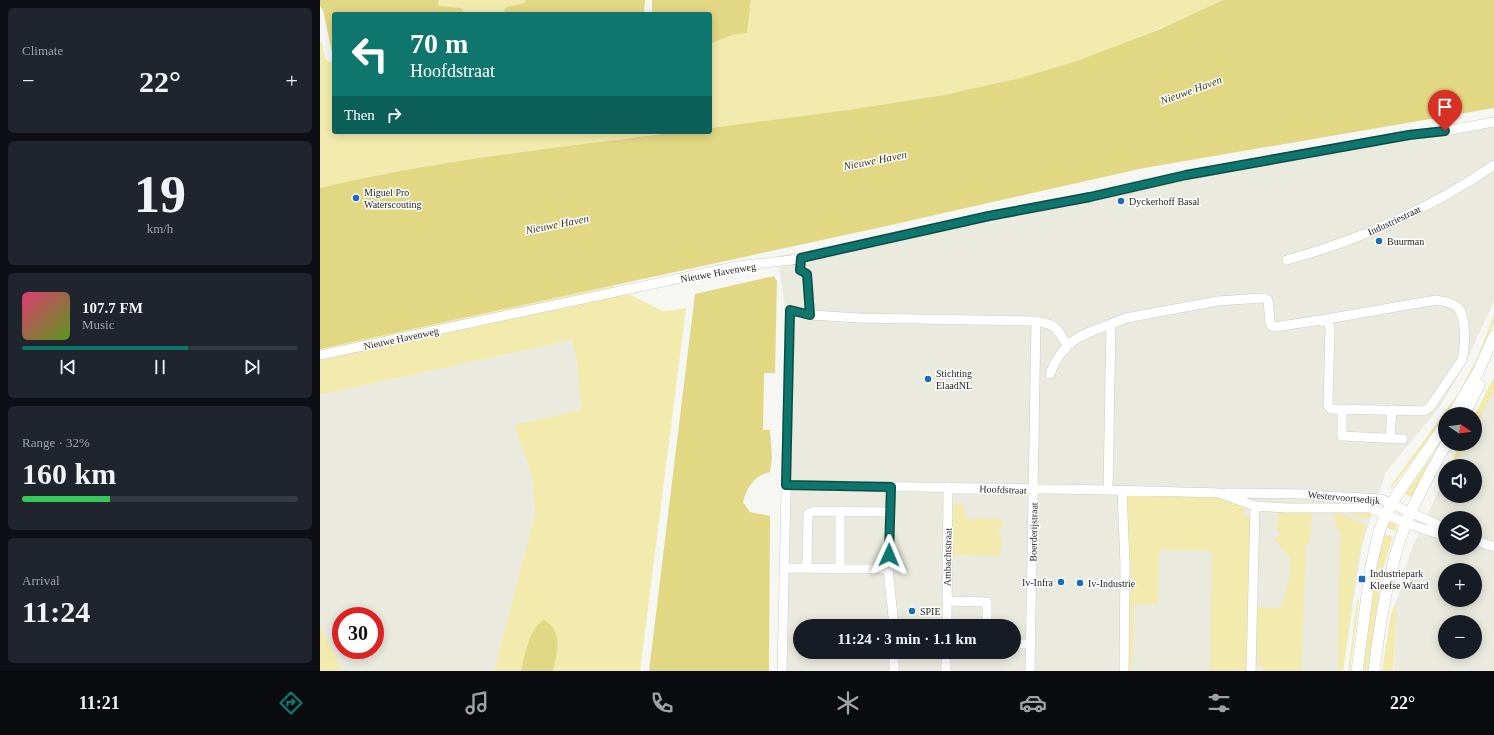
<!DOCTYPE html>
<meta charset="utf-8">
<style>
:root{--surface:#171b24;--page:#20242c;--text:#f1f3f6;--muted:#9ea1a6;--line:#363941;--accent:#0f766e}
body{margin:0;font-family:Georgia,serif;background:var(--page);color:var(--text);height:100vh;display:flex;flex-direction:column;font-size:15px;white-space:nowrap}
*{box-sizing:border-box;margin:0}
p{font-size:13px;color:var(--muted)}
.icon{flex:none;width:22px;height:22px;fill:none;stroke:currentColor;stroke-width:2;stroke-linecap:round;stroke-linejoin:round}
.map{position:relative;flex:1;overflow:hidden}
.sheet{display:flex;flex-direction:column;gap:8px;padding:8px;background:#0d0f14;width:320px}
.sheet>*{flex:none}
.guide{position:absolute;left:12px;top:12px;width:380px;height:122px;border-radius:4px;box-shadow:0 2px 10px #0003;background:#0f766e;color:#fff;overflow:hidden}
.needle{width:26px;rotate:103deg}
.controls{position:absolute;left:1118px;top:407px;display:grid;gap:8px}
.controls a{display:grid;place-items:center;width:44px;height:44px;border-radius:50%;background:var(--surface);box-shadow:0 2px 10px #0003;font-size:20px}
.speed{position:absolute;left:12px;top:607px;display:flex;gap:8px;font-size:20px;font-weight:700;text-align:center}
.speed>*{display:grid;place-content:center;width:52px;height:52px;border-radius:50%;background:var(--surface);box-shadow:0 2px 10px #0003;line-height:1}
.speed .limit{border:6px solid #d22;background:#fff;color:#111}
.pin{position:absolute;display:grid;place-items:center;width:34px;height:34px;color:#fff;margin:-41px -17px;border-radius:50% 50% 50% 0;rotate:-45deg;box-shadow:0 0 4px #0007}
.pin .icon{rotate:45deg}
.me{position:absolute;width:44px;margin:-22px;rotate:1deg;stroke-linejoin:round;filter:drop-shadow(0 0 3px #0008)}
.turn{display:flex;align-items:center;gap:14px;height:84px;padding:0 12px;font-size:18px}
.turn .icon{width:52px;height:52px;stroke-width:2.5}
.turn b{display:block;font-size:28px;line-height:34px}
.then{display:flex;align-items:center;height:38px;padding:0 12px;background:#0003;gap:8px;font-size:15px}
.big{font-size:30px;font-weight:700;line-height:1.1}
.sheet .card{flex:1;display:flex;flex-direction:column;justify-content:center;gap:6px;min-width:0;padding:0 14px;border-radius:6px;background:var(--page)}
.sheet .dial{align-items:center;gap:0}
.dial b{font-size:52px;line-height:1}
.song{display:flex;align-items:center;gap:12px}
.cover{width:48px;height:48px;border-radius:6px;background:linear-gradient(135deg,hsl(340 70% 55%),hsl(90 70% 35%))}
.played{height:4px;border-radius:2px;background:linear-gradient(90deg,var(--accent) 60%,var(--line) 60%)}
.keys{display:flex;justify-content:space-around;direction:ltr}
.heat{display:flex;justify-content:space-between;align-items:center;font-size:22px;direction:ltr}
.charge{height:6px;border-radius:3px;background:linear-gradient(90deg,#34c759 32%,var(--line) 0)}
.trip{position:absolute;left:473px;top:619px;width:228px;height:40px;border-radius:20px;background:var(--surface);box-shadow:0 2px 10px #0003;font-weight:700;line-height:40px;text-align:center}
.tabs{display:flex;height:64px;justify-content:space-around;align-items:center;background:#090b0e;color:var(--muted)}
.tabs .icon{width:28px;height:28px}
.tabs .selected{color:var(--accent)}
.tabs b{font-size:18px;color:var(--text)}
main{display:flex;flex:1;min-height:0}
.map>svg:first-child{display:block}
</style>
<main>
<section class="sheet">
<div class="card"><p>Climate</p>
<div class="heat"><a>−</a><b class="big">22°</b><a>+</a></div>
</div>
<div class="card dial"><b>19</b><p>km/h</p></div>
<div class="card">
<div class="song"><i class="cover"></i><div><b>107.7 FM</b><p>Music</p></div></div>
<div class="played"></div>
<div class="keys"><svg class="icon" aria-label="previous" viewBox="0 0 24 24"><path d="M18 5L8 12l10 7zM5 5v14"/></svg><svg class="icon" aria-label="pause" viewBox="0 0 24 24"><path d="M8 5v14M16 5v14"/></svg><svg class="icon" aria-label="next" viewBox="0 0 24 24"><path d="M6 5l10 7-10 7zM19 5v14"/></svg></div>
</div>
<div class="card"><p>Range · 32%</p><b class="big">160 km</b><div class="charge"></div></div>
<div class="card"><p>Arrival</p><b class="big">11:24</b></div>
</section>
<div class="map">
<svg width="1174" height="671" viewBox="0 0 1174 671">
<rect width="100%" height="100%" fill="#f6f6f2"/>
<path fill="#ebeadf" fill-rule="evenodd" d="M 1174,121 L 1174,301 L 1145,364 L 1121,405 L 1066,472 L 1042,545 L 1023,671 L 459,671 L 466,312 L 457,256 L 512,247 ZM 480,626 L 694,626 L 694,652 L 480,652 Z
M 252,340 L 257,362 L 261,410 L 208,463 L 213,483 L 215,514 L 174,671 L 22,671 L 0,625 L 0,395 ZM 21,616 L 55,616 L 55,650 L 21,650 Z
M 1174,382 L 1174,671 L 1074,671 L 1076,603 L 1090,553 L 1125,476 L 1125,496 L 1155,496 L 1155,466 L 1130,466 L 1140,444 L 1155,444 L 1155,415 ZM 1125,518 L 1155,518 L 1155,548 L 1125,548 ZM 1125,570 L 1155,570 L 1155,600 L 1125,600 ZM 1125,622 L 1155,622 L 1155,652 L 1125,652 Z"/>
<path fill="#f2ebad" d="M 119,0 L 205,0 L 206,1 L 204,3 L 186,7 L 182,14 L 145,14 L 141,8 L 122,7 L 119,6 L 118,2 Z
M 431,0 L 903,0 C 838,30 771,60 700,78 C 599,104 494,114 390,128 L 390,44 L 412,35 L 427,33 Z
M 2,42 L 5,58 L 9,62 L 13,62 L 12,52 L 14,52 L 14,132 L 360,132 C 240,147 118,160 0,188 L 0,43 Z
M 292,286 L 343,311 L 366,308 L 320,671 L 233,671 L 236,656 L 204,661 L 201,671 L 174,671 L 215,514 L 213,483 L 208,463 L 194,425 L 261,410 L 257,362 L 252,340 L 0,395 L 0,349 Z
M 1174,315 L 1174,322 L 1154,368 L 1132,407 L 1072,488 L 1071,487 L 1072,484 L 1140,391 L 1158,356 Z
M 1174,377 L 1174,392 L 1155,427 L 1155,414 Z
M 1125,434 L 1125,438 L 1093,498 L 1085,494 L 1112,456 Z
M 1140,444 L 1146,444 L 1140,456 L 1131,463 Z
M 806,496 L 898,497 L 925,507 L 925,516 L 931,516 L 926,671 L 890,671 L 892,551 L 839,550 L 838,604 L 814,604 L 812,671 L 809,671 L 811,563 L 807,558 Z
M 632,504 L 644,504 L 644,513 L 646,513 L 647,519 L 682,519 L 682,529 L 679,529 L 679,536 L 682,536 L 681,556 L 633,555 Z
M 1027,512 L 1051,512 L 1050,516 L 1047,519 L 1041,518 Z
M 958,513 L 992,513 L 990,541 L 986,545 L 981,671 L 943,671 L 944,666 L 938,665 L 936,607 L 961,608 L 970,575 L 970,557 L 954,540 L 961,534 L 957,530 Z
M 1019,513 L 1044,524 L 1045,526 L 1044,529 L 1046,530 L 1038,558 L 1023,671 L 1018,671 L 1020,530 L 1016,529 L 1015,514 Z
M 1069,521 L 1078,524 L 1075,531 L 1065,527 Z
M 1063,533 L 1073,537 L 1063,569 L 1059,587 L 1059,604 L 1050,671 L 1040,671 L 1054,567 Z
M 1037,600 L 1039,600 L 1030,671 L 1028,671 Z
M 1077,600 L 1073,671 L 1062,671 L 1071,614 Z
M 0,625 L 21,669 L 22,671 L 0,671 Z"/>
<path fill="#e2d783" d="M 0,0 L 119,0 L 118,2 L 119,6 L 141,8 L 145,14 L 14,14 L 14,52 L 12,52 L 3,10 L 0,6 Z
M 206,0 L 325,0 L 324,14 L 182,14 L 186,7 L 204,3 Z
M 332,0 L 431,0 L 427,33 L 412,35 L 390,44 L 390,14 L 332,14 Z
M 903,0 L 1174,0 L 1174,108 L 824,168 L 562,227 L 0,349 L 0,188 C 118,160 240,147 360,132 L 390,132 L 390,128 L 528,110 L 624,95 L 700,78 L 754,62 L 838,30 Z
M 454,276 L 457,281 L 455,373 L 444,373 L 443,430 L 450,430 L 452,458 L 450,472 C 435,475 427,487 423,502 L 430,512 L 450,516 L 449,671 L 329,671 L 375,294 Z
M 224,620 C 244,631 237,653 233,671 L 201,671 C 205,655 209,628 224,620 Z"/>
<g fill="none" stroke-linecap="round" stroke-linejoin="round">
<defs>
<path id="minor" d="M 967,260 C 1039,240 1111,208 1174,165
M 490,315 L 540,318 L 716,321 C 737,325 736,327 747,345
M 0,355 L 417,266 L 471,260 L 669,216 L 770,197 L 867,175 L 1089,135 L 1125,131 L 1174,122
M 730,374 C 742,341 760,335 791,324
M 1022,410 L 1022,436 L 1083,439
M 1070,438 L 1072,410
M 466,485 L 788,490 L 899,493 L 935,506 L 968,508 L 1050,508 L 1086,523 L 1125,536
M 571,487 L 568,569 L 574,626
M 788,490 L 791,324 L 806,318 L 898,301 L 941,298 L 945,298 L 948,300 L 950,323 L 952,326 L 955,327 L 1007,319 L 1116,300 C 1123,301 1131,302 1137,307 C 1147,315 1145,348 1142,360 L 1110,407 L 1104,411 L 1011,409 L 1008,405 L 1010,328 L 1007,319
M 802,490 L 805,564 L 804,671
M 907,493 L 986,494 L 1004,496 L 1061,499 L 1125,528
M 520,511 L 520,568
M 1155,540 L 1174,547
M 464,568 L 568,569
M 487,568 L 488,514 L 494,511 L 570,512
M 627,601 L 667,602 L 667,626
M 627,626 L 628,487
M 694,644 L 711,644
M 462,671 L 470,310 L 490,315 L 487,274 L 480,270 L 481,258
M 574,671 L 574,652
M 626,671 L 626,662
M 710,671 L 716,321
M 931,671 L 935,506"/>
<path id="major" d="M 1133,414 L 1158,372 L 1174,336
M 1144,414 L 1159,385
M 1037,671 L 1051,566 L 1059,532 L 1066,514 L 1078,493 L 1125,425
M 1054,671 C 1060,621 1068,570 1086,523 C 1097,496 1112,470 1126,444"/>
</defs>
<use href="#minor" stroke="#ccccc8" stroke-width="10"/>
<use href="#major" stroke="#ccccc8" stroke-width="12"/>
<use href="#minor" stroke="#fff" stroke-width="9"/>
<use href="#major" stroke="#fff" stroke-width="11"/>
</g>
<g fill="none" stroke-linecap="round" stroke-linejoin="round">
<defs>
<path id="route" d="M 569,555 L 571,487 L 466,485 L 470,310 L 490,315 L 487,274 L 480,270 L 481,258 L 669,216 L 770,197 L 866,175 L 1089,135 L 1125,131"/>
</defs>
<use href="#route" stroke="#0a4d48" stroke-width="10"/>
<use href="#route" stroke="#0f766e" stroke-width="7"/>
</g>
<g fill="#1b6cbb" stroke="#fff" stroke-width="1.5">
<circle cx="36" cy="198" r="4"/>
<circle cx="801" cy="201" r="4"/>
<circle cx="1059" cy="241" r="4"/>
<circle cx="608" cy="379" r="4"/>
<rect x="1038" y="575" width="8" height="8" rx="2"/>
<circle cx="741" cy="582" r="4"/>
<circle cx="760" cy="583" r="4"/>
<circle cx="592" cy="611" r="4"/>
</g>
<g text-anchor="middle" stroke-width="3" stroke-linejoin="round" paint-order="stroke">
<g font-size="10" fill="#1e1e1c" stroke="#fff" text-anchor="start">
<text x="44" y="196">Miguel Pro<tspan x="44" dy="12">Waterscouting</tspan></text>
<text x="809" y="205">Dyckerhoff Basal</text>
<text x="1067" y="245">Buurman</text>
<text x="616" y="377">Stichting<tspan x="616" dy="12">ElaadNL</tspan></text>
<text x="1050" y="577">Industriepark<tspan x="1050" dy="12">Kleefse Waard</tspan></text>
<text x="733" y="586" text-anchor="end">Iv-Infra</text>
<text x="768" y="587">Iv-Industrie</text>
<text x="600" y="615">SPIE</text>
</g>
<g font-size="10" fill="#1e1e1c" stroke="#fff">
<text transform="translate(1074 220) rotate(-25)" y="4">Industriestraat</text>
<text transform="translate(398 272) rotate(-10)" y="4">Nieuwe Havenweg</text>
<text transform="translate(81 338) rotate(-12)" y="4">Nieuwe Havenweg</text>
<text transform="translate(683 489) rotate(2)" y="4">Hoofdstraat</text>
<text transform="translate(1024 497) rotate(5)" y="4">Westervoortsedijk</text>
<text transform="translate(713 532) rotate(-89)" y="4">Boerderijstraat</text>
<text transform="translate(627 557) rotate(-89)" y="4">Ambachtstraat</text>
</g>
<g font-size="11" font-style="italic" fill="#3a3611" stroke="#fff">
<text transform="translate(871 90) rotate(-20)" y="4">Nieuwe Haven</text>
<text transform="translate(555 160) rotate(-11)" y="4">Nieuwe Haven</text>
<text transform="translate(237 224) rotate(-11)" y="4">Nieuwe Haven</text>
</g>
</g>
</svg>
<div class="controls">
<a><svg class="needle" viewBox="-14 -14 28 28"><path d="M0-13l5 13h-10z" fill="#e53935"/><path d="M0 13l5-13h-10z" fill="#9ea1a6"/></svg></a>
<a><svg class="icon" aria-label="sound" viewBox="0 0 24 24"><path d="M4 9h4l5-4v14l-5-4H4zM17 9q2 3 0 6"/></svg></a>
<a><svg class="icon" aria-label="layers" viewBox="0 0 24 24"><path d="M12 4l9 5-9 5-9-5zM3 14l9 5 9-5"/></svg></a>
<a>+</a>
<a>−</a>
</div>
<div class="speed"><div class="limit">30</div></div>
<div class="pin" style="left:1125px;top:131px;background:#d93025"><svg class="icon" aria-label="arrive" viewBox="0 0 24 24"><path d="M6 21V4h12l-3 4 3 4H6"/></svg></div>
<svg class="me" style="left:569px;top:555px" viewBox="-20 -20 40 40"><path d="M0-17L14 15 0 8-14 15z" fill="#0f766e" stroke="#fff" stroke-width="4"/></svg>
<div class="trip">11:24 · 3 min · 1.1 km</div>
<div class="guide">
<div class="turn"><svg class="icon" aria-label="left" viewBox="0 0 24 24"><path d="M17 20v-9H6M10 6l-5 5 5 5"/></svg><div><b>70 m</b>Hoofdstraat</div></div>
<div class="then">Then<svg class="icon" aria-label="right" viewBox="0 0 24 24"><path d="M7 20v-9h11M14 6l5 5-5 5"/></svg></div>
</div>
</div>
</main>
<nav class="tabs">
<b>11:21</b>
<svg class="icon selected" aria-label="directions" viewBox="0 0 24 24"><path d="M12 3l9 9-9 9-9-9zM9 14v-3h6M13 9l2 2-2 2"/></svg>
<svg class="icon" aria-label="music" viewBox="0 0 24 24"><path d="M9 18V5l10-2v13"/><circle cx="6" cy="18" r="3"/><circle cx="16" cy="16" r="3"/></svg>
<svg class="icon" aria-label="phone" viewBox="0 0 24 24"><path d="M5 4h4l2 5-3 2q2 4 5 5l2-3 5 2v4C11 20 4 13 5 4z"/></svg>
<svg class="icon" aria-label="climate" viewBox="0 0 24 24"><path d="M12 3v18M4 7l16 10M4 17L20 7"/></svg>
<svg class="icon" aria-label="car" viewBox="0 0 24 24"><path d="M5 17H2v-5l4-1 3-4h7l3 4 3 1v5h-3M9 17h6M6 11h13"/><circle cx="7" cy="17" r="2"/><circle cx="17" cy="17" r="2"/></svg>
<svg class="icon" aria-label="filters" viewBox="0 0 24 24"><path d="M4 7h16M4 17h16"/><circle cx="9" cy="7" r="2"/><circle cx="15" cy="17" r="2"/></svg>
<b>22°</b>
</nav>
